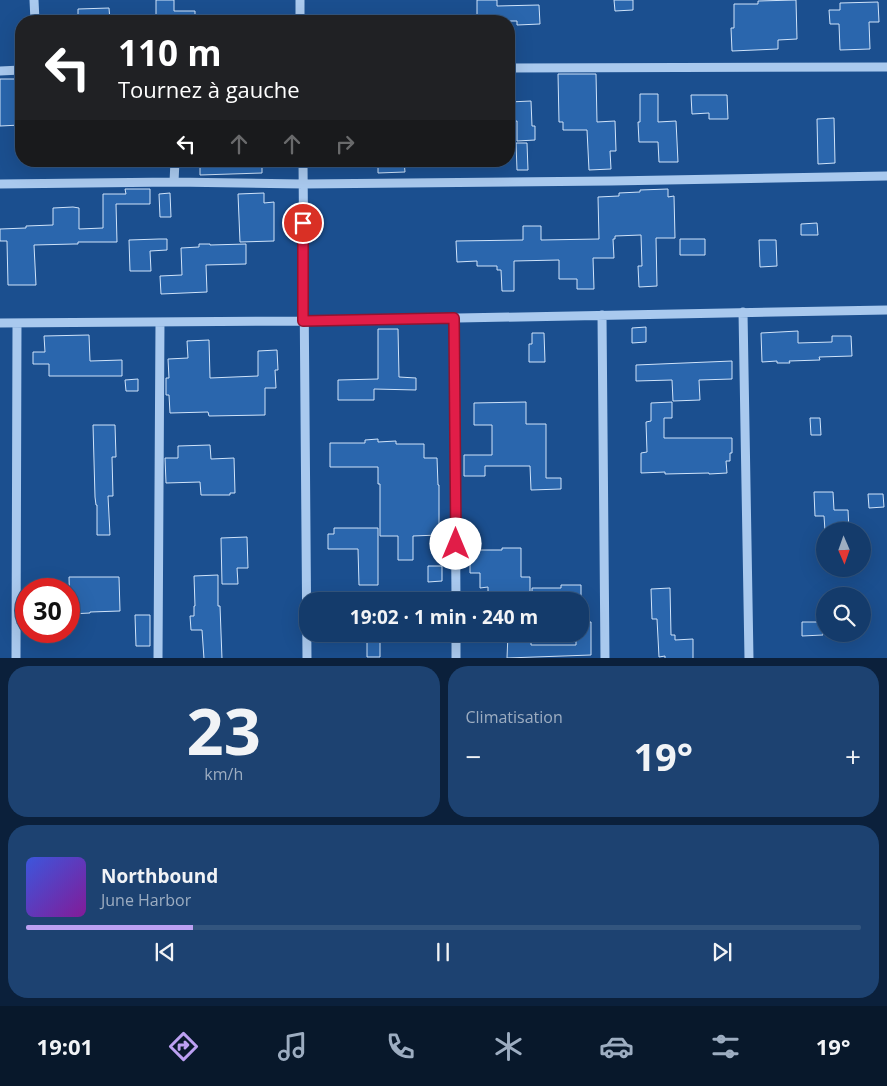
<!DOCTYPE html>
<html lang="fr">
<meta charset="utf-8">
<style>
:root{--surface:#143b6b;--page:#1d4271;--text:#f1f3f6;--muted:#9dadc1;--line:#33557e;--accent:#bca0f2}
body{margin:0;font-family:"Open Sans",sans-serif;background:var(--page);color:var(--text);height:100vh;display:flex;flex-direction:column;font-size:19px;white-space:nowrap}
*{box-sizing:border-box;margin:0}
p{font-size:16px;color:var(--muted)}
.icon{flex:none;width:28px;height:28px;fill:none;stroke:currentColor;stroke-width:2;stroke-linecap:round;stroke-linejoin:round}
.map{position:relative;height:658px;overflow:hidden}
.details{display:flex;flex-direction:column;gap:8px;padding:8px;background:#0b203b;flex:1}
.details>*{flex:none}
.guide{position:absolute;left:15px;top:15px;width:500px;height:152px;border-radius:20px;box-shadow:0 5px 20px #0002,0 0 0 1px var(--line);background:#202124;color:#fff;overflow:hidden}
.needle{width:32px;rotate:178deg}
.fabs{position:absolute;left:816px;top:522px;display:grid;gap:10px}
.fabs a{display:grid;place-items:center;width:55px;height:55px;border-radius:50%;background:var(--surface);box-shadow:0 5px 20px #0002,0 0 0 1px var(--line);font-size:25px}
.speed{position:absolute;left:15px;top:578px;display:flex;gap:10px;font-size:25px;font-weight:700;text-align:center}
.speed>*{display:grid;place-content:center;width:65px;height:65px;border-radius:50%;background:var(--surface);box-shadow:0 5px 20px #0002,0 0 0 1px var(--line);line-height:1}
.speed .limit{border:8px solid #d22;background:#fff;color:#111}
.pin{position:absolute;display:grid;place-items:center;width:42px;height:42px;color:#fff;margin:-21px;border:2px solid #fff;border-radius:50%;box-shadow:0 1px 5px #0007}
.me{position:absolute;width:55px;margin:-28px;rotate:0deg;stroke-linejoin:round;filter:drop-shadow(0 0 4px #0008)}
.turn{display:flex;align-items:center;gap:18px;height:105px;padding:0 20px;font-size:22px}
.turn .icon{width:65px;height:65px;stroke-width:2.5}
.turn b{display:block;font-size:35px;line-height:42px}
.lanes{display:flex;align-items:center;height:48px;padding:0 20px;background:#0003;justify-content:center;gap:25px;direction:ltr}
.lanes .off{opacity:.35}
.big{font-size:38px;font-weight:700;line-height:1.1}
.details .tile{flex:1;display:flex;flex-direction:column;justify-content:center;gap:8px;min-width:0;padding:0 18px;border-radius:20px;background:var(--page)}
.details .dial{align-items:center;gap:0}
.dial b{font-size:65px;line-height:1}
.song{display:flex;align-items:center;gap:15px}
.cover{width:60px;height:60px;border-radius:8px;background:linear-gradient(135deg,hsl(230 70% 55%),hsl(290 70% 35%))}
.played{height:5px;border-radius:2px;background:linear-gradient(90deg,var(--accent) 20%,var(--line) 20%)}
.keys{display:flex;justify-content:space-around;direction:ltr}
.heat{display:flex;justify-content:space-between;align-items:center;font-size:28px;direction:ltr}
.details .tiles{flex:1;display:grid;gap:8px;grid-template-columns:1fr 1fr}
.tile:last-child{grid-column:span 2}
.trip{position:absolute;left:299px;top:592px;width:290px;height:50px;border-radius:20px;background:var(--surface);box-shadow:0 5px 20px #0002,0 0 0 1px var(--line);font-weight:700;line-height:50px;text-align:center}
.dock{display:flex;height:80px;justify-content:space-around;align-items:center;background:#08182b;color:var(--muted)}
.dock .icon{width:35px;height:35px}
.dock .current{color:var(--accent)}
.dock b{font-size:22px;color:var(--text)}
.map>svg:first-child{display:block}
</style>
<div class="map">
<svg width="887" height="659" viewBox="0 0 887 659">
<rect width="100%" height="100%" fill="#1b4f8f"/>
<path fill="#2a66ad" stroke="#cfe3fa" d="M 156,0 L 174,0 L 174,11 L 195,11 L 195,21 L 156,21 Z
M 477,0 L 497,0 L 497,6 L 539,5 L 540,24 L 517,25 L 517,21 L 477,21 Z
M 614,0 L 633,0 L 633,10 L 615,11 Z
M 796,0 L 797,39 L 778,40 L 778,49 L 732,51 L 731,28 L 734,28 L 734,4 L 758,4 L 758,1 Z
M 878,2 L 879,22 L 869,22 L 870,49 L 840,50 L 839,24 L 830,24 L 829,10 L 840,10 L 840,3 Z
M 109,8 L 110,21 L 78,21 L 78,9 Z
M 558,74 L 596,74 L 597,122 L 615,121 L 616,151 L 610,151 L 611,169 L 589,170 L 587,130 L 563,130 L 563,122 L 559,122 Z
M 0,79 L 21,79 L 21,125 L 0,126 Z
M 640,94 L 658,94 L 658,122 L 676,121 L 678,162 L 659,162 L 658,142 L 639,142 L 638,122 L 640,122 Z
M 691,95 L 727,95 L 728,119 L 709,119 L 709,113 L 692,114 Z
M 531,101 L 532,126 L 535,126 L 535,140 L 517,141 L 517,121 L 509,122 L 509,102 Z
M 834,118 L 835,163 L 818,164 L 817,119 Z
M 516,143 L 527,143 L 528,170 L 517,170 Z
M 200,161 L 262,161 L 262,173 L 200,175 Z
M 378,161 L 404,161 L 405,172 L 378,173 Z
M 125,189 L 150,189 L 150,204 L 116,204 L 117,242 L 78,242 L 78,244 L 74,244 L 34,245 L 36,285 L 8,285 L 7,241 L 0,241 L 0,229 L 26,228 L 26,226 L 53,225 L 53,208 L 73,207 L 79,208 L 79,229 L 103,228 L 103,194 L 126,194 Z
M 668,189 L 668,197 L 674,196 L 675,238 L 656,238 L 657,286 L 639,287 L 638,266 L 642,266 L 641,235 L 615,236 L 615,239 L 613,239 L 614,258 L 593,258 L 594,289 L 577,289 L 577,279 L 559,279 L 559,260 L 514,261 L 514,291 L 502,291 L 501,270 L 497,270 L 497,266 L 477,266 L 477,261 L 457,262 L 456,241 L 523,240 L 523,226 L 541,226 L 541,240 L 599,239 L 598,197 L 619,196 L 619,193 L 640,192 L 640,190 Z
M 170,193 L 171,217 L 160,217 L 159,194 Z
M 264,193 L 264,203 L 274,202 L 274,241 L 240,242 L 238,194 Z
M 817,223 L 818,235 L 801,235 L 801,224 Z
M 159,239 L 167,239 L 167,250 L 150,251 L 151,271 L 130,271 L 129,240 Z
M 680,239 L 705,239 L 705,255 L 680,255 Z
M 759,240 L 776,240 L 777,266 L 760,267 Z
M 199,244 L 210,244 L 210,245 L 246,244 L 246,264 L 206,265 L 207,292 L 161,294 L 160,276 L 182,275 L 181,248 L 199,247 Z
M 646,327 L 646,342 L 632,343 L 632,328 Z
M 378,329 L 398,329 L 399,377 L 416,378 L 416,390 L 374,389 L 374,400 L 338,400 L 338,380 L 378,379 Z
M 798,331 L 798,343 L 832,342 L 832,336 L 851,336 L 852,356 L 819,357 L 820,360 L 789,361 L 790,363 L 777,363 L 777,361 L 762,362 L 761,333 Z
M 532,333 L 544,333 L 545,362 L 529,362 L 529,344 L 532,344 Z
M 89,335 L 90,361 L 122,360 L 122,376 L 49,376 L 49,364 L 33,364 L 33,352 L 45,352 L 44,336 Z
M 209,340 L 210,378 L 258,376 L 258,351 L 277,350 L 278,370 L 275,370 L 276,388 L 265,388 L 265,415 L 209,416 L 208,412 L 170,413 L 169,395 L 166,395 L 166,378 L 169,378 L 168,359 L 188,358 L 187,341 Z
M 732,361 L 732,379 L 699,380 L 700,400 L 673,401 L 672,380 L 636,381 L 636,365 Z
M 138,379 L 138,391 L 126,391 L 125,380 Z
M 526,402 L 526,424 L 546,424 L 546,478 L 561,478 L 561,489 L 531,490 L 530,466 L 485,466 L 485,476 L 464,476 L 464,455 L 492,455 L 492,425 L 474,425 L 474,403 Z
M 672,402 L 672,418 L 664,418 L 664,438 L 732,438 L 732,453 L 730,453 L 730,461 L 726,461 L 727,473 L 709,474 L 709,473 L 665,474 L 665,472 L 641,473 L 641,453 L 647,452 L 646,422 L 651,421 L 651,403 Z
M 810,418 L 820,418 L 821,435 L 811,435 Z
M 93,425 L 115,425 L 116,457 L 112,457 L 113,496 L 108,496 L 110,535 L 97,535 L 97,505 L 96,505 L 95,497 Z
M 378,439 L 378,442 L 396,441 L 396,444 L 424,444 L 424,458 L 437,458 L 438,485 L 439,485 L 439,535 L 413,536 L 413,560 L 398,560 L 398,536 L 380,536 L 380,484 L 378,484 L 378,467 L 330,467 L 330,443 L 365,443 L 365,440 Z
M 210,445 L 211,459 L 234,458 L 235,493 L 230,493 L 230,495 L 201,495 L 200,482 L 166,483 L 165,458 L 178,458 L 178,446 Z
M 814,492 L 833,492 L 834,510 L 848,510 L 849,531 L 825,531 L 824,516 L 815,516 Z
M 868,494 L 883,494 L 884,507 L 869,508 Z
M 334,528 L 378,528 L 378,585 L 359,585 L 358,549 L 328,549 L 328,534 L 334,534 Z
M 247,537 L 248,568 L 237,568 L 238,584 L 222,584 L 221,538 Z
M 502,548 L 521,548 L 521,577 L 530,577 L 530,596 L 498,597 L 498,593 L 488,594 L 488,587 L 480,588 L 480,573 L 470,573 L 470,550 L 502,550 Z
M 428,566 L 442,566 L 442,581 L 428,582 Z
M 218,575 L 218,606 L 220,606 L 222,659 L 204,659 L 202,630 L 191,630 L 190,616 L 194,616 L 194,606 L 195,606 L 194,576 Z
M 69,577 L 119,577 L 120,611 L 90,612 L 90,613 L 70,614 Z
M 561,585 L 581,585 L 581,600 L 532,601 L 532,588 L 561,588 Z
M 670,588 L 671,635 L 675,635 L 675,640 L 693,639 L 693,659 L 665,659 L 665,656 L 659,657 L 657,619 L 652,619 L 651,589 Z
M 135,615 L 150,615 L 150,646 L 136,646 Z
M 580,622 L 591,622 L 591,655 L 507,658 L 508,634 L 531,634 L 531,645 L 576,645 L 576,634 L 580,634 Z
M 802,622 L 823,622 L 823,635 L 802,636 Z
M 367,634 L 380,634 L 380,657 L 367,657 Z"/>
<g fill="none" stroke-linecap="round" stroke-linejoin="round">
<path stroke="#a9c9ee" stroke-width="9" d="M 34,0 L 35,21
M 300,0 L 300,21
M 509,68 L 887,67
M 0,71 L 21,70
M 303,161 L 307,659
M 174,182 L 175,161
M 0,184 L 174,182 L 303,184 L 611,181 L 887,176
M 743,312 L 749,659
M 602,315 L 605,659
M 454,318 L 456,601
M 0,323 L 303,321 L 887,310
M 456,634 L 456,659
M 16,659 L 17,323
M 158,659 L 160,322"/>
</g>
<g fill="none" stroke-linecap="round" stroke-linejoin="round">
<defs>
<path id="route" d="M 303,223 L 303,321 L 454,318 L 456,544"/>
</defs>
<use href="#route" stroke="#92132f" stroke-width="12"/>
<use href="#route" stroke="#e11d48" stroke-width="9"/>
</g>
</svg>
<div class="fabs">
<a><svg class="needle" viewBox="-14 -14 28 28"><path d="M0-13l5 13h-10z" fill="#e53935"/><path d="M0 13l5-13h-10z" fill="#9dadc1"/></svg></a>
<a><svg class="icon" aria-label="search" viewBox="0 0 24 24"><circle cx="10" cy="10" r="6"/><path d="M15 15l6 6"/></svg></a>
</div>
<div class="speed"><div class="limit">30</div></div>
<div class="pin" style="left:303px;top:223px;background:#d93025"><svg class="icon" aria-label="arrive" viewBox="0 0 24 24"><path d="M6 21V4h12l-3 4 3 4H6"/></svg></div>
<svg class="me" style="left:456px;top:544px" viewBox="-20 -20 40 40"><circle r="19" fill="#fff"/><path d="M0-13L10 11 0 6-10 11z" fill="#e11d48"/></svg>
<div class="trip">19:02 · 1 min · 240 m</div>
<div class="guide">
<div class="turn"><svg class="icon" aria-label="left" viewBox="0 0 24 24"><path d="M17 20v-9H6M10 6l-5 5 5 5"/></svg><div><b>110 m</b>Tournez à gauche</div></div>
<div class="lanes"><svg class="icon" aria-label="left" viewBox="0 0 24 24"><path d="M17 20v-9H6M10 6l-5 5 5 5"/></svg><svg class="icon off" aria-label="ahead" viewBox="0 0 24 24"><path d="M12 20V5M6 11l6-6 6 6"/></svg><svg class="icon off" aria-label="ahead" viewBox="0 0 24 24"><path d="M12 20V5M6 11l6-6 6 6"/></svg><svg class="icon off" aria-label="right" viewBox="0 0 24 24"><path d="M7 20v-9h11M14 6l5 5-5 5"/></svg></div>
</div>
</div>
<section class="details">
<div class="tiles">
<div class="tile dial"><b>23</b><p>km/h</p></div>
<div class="tile"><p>Climatisation</p>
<div class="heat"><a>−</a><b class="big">19°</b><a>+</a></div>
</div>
<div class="tile">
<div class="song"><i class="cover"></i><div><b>Northbound</b><p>June Harbor</p></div></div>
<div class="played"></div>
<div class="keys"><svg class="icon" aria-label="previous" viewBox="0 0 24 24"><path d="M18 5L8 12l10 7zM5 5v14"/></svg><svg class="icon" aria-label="pause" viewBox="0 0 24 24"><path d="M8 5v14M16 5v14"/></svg><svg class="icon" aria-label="next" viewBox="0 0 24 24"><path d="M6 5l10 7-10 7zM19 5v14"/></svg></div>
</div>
</div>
</section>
<nav class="dock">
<b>19:01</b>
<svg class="icon current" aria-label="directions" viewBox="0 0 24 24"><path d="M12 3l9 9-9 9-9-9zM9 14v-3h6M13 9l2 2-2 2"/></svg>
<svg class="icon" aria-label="music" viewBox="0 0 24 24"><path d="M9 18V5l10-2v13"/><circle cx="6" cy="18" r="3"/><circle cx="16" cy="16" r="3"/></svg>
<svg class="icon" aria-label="phone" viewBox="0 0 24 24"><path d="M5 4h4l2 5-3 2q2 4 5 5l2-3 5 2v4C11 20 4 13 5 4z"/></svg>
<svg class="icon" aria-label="climate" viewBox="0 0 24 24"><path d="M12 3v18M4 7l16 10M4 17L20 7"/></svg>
<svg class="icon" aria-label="car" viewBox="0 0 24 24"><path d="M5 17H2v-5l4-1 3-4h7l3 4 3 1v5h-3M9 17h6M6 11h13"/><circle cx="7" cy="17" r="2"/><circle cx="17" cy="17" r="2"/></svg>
<svg class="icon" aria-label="filters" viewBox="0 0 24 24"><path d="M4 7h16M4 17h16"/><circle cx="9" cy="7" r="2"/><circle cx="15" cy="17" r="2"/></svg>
<b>19°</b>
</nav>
